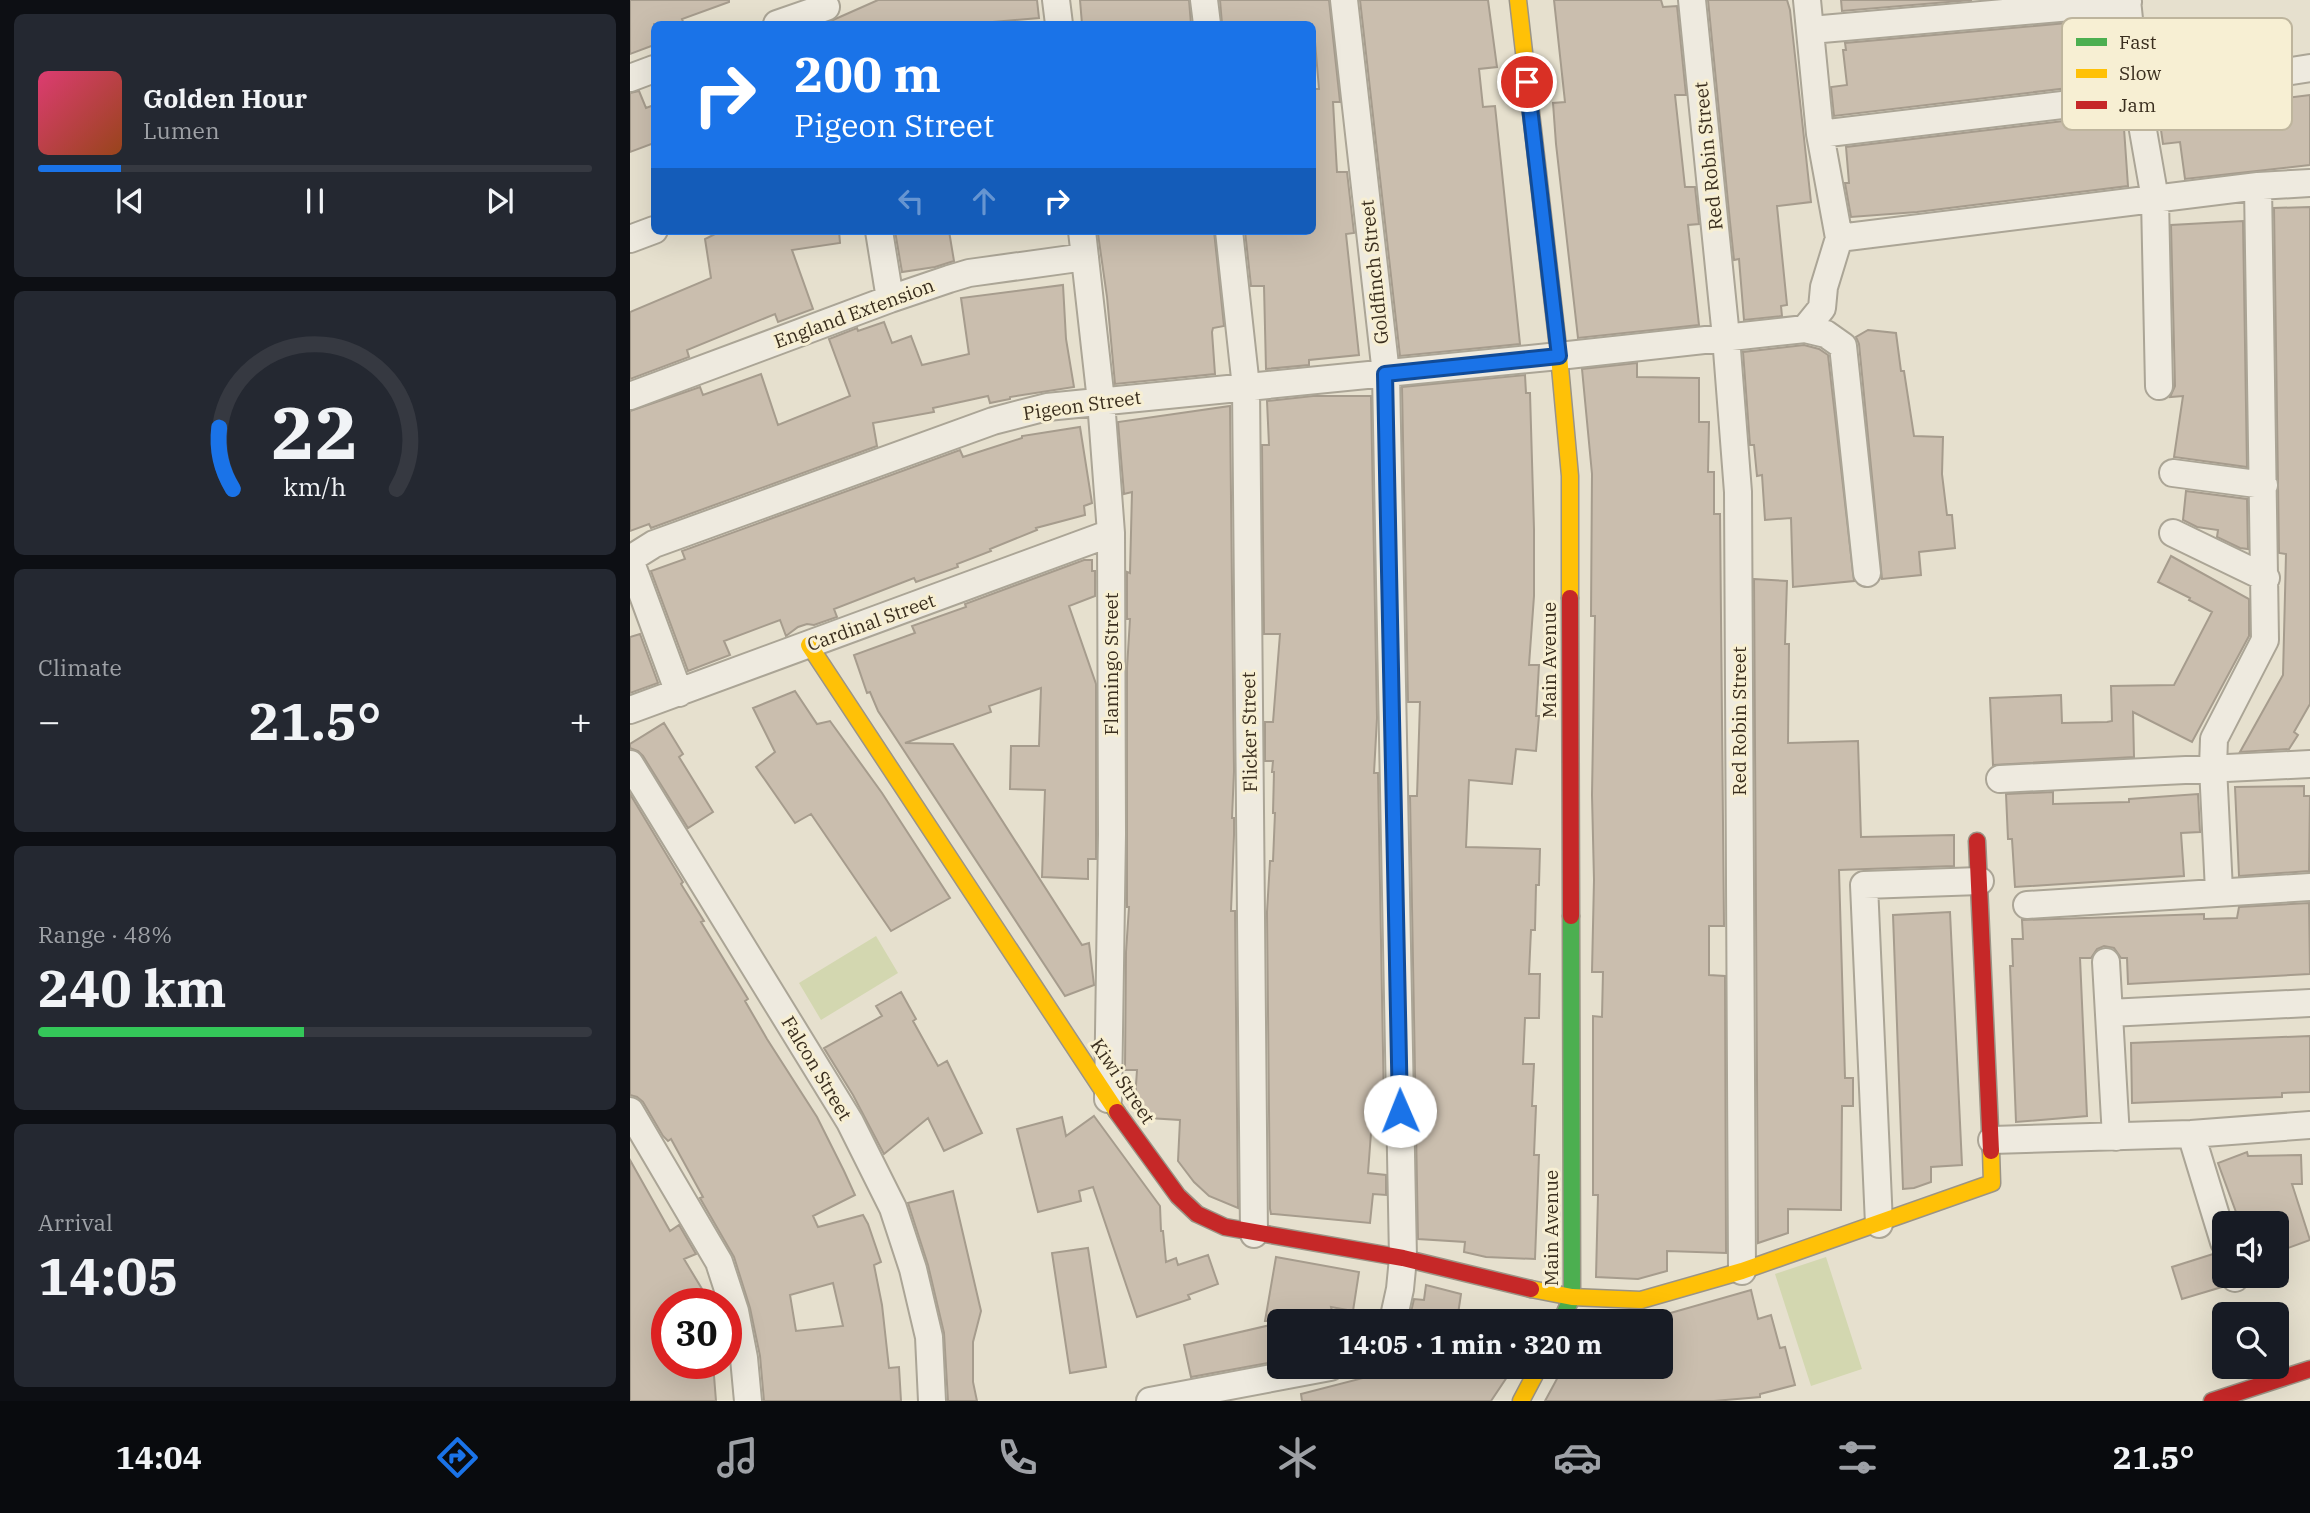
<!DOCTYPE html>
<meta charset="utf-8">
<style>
:root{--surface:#171b24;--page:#242831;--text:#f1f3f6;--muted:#9ea1a6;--line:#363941;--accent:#1a73e8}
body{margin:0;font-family:"IBM Plex Serif",serif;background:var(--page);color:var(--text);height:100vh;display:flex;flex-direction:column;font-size:26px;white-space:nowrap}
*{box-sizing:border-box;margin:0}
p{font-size:23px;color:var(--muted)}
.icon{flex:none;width:38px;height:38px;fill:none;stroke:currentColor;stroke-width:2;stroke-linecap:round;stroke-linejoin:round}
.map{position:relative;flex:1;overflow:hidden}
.sheet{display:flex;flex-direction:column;gap:14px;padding:14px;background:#0d0f14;width:630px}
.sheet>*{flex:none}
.banner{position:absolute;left:21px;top:21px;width:665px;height:214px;border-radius:10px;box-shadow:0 7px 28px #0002;background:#1a73e8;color:#fff;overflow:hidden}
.tools{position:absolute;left:1582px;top:1211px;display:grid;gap:14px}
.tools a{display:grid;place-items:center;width:77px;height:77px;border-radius:10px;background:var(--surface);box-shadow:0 7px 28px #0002;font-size:35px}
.speed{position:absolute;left:21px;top:1288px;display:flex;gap:14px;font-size:35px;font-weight:700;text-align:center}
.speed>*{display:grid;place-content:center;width:91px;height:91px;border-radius:50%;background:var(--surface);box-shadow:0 7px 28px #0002;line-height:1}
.speed .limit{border:10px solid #d22;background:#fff;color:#111}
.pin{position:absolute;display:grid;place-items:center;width:60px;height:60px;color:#fff;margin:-30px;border:4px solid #fff;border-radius:50%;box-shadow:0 2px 7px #0007}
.me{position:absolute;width:77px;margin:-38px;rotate:359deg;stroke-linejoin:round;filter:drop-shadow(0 0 5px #0008)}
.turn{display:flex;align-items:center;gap:24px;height:147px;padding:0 28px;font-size:32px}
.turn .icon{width:91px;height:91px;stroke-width:2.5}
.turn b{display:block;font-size:49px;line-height:60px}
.lanes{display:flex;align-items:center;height:66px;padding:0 28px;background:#0003;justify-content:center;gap:35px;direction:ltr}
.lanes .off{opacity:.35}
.big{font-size:52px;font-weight:800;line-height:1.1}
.sheet .widget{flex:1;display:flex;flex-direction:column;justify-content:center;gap:10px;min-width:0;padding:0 24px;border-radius:10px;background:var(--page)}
.sheet .dial{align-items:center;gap:0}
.dial svg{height:182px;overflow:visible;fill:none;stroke:var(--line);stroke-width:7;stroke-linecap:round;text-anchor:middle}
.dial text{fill:var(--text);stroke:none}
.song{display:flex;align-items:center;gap:21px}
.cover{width:84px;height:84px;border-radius:10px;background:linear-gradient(135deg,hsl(340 70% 55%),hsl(20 70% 35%))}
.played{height:7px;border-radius:4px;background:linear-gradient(90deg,var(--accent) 15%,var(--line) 15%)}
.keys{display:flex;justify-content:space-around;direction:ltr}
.heat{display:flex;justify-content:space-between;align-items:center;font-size:38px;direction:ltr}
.charge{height:10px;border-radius:5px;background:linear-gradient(90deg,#34c759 48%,var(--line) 0)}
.trip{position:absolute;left:637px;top:1309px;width:406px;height:70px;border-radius:10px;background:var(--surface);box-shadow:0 7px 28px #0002;font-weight:800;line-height:70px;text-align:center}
.menu{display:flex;height:112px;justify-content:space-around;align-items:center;background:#090b0e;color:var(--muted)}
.menu .icon{width:49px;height:49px}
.menu .current{color:var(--accent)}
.menu b{font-size:32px;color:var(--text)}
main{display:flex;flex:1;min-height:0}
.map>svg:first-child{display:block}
</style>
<main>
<section class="sheet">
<div class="widget">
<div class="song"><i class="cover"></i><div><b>Golden Hour</b><p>Lumen</p></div></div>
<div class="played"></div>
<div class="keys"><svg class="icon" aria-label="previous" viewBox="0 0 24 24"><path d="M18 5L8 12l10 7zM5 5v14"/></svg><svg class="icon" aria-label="pause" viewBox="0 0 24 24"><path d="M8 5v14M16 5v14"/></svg><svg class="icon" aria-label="next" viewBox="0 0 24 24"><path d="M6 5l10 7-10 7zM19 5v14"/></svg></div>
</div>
<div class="widget dial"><svg viewBox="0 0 100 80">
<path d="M14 69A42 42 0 1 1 86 69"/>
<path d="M14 69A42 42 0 0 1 8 42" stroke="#1a73e8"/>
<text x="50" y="56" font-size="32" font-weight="700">22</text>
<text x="50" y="72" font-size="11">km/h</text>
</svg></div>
<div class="widget"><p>Climate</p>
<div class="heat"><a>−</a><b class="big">21.5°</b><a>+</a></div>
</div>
<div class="widget"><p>Range · 48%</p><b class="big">240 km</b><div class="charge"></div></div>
<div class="widget"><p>Arrival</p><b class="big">14:05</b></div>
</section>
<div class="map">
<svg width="1680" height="1401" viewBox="0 0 1680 1401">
<rect width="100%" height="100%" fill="#e6e0ce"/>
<path fill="#d3d7b0" d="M 246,936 L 268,973 L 191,1020 L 169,983 Z
M 1196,1257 L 1232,1369 L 1181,1386 L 1145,1274 Z"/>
<path fill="#cabeae" stroke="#a69c8d" stroke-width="2" fill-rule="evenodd" d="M 0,0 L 99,0 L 99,2 L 52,19 L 54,24 L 24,24 L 24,45 L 0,54 Z
M 248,0 L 407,0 L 409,18 L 340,24 L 194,24 Z
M 450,0 L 559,0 L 561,24 L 500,24 L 500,22 L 452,24 Z
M 590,0 L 699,0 L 710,102 L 703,102 L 707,172 L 717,172 L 724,233 L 716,234 L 729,355 L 679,360 L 679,365 L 636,369 L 634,286 L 621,286 L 615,231 L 682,231 L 682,89 L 689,89 L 685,42 L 682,42 L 682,24 L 592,24 Z
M 730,0 L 858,0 L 867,67 L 849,69 L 853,107 L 865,106 L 890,344 L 770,356 Z
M 924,0 L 1031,0 L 1033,7 L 1047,6 L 1056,95 L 1045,95 L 1055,187 L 1065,187 L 1069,224 L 1058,225 L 1069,325 L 948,338 L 926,144 L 923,103 L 935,102 Z
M 1078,0 L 1157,0 L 1160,10 L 1181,202 L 1147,206 L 1157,305 L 1151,306 L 1152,316 L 1114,320 L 1109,259 L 1104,260 L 1100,222 Z
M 1211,0 L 1342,0 L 1212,11 Z
M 1481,19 L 1489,82 L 1204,116 L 1201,87 L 1217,85 L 1213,50 L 1216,50 L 1215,43 Z
M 9,91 L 16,108 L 24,105 L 24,143 L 0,152 L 0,93 Z
M 1680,95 L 1680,165 L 1555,179 L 1550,142 L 1533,144 L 1528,109 L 1615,98 L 1616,103 Z
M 1493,114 L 1498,186 L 1287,212 L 1221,217 L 1215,183 L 1219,183 L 1216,147 Z
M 1680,207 L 1680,704 L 1664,732 L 1668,735 L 1659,749 L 1610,752 L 1653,675 L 1656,554 L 1649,553 L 1644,208 Z
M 1613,221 L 1617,467 L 1544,457 L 1553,396 L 1540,397 L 1545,386 L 1541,225 Z
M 91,231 L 209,231 L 210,243 L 162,250 L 183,309 L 148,322 L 145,314 L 57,350 L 59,357 L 0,379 L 0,312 L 81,278 L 75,239 Z
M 265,231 L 319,231 L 324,261 L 305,267 L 272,272 Z
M 473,231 L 584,231 L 594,326 L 583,328 L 582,332 L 585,374 L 485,384 L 477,297 L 468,234 L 473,234 Z
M 433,285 L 436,339 L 444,387 L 380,397 L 380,399 L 360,403 L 358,396 L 303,408 L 304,412 L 243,423 L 247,446 L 21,528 L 19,524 L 0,531 L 0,411 L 70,387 L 73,395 L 131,374 L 148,425 L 220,396 L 199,339 L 227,328 L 228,331 L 254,322 L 262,343 L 281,336 L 292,365 L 339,354 L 331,298 Z
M 1238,330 L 1266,333 L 1271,371 L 1274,371 L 1284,436 L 1313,437 L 1312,474 L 1317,515 L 1322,515 L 1325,548 L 1289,552 L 1291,575 L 1252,579 L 1229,344 L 1226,337 Z
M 1174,345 L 1189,349 L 1198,355 L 1224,581 L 1163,587 L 1161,518 L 1135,520 L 1132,475 L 1127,476 L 1124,445 L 1120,445 L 1113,352 Z
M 1007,363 L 1007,377 L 1069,378 L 1069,422 L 1079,422 L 1078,472 L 1084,472 L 1084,514 L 1090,514 L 1094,926 L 1079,926 L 1079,975 L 1095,976 L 1096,1253 L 1037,1251 L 1037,1271 L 1008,1279 L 966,1277 L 968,1195 L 963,1195 L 963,1016 L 972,1017 L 973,972 L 962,972 L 964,880 L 962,795 L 965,616 L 961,616 L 962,474 L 952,369 Z
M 895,375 L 896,393 L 900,393 L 904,529 L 904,596 L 899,665 L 909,665 L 906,716 L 909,716 L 906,751 L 886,749 L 882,784 L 839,780 L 836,847 L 910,849 L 909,885 L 906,885 L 905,930 L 901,930 L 899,974 L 910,974 L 909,1018 L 895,1018 L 893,1064 L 904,1064 L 902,1106 L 906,1106 L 904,1155 L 909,1155 L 905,1259 L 856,1257 L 834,1252 L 835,1242 L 788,1239 L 780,796 L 787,796 L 790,702 L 778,702 L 772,387 Z
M 683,396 L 741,396 L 747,718 L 744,773 L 748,773 L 754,1107 L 743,1106 L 738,1173 L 756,1175 L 756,1195 L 743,1194 L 740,1223 L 644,1214 L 641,1214 L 640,1209 L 637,912 L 640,861 L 643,861 L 645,813 L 643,813 L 644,772 L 642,772 L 643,761 L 635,761 L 635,722 L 643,722 L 650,634 L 634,634 L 632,445 L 639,445 L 637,401 Z
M 600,406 L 604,771 L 602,818 L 604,818 L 604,835 L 601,911 L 605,911 L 608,1208 L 579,1196 L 564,1182 L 548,1161 L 550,1120 L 518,1118 L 505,1100 L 507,1070 L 495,1070 L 496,952 L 499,907 L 497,907 L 497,668 L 500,619 L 497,619 L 497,572 L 500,573 L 502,492 L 494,494 L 488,422 Z
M 450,427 L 462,503 L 454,506 L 455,515 L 406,528 L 407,530 L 360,549 L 361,551 L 327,564 L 328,567 L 286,582 L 284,578 L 204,609 L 207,617 L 184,625 L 177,624 L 168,627 L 156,636 L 150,620 L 94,641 L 100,655 L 58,671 L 21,571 L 55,559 L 52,551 L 330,450 L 333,457 L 392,438 L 392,436 Z
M 1556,491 L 1617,499 L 1618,549 L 1610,548 L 1587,537 L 1588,530 L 1567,527 L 1553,520 Z
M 1541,556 L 1619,599 L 1619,636 L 1562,742 L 1503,712 L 1504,757 L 1363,765 L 1360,698 L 1431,695 L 1432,723 L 1477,722 L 1482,721 L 1481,686 L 1544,685 L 1582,612 L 1559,600 L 1560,598 L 1528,582 Z
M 454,560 L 462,560 L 462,571 L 465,571 L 465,596 L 439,606 L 466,684 L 466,859 L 458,859 L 458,879 L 412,877 L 415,790 L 380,789 L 381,746 L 409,746 L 411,688 L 359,706 L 361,712 L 275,743 L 323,744 L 452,945 L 459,943 L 464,985 L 435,996 L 248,711 L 240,692 L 237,693 L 224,655 L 285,633 L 282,626 L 336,607 L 335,604 Z
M 1124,579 L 1157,581 L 1155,644 L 1159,644 L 1158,743 L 1228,741 L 1231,837 L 1324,835 L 1324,866 L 1209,870 L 1215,1078 L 1223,1078 L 1223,1106 L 1212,1106 L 1211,1210 L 1158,1209 L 1158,1233 L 1128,1243 Z
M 10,634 L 28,683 L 0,693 L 0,637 Z
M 165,691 L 187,724 L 200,721 L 252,793 L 320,898 L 261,931 L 181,814 L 165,823 L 126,767 L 145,752 L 123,708 Z
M 34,723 L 53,754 L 49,757 L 83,812 L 58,828 L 13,756 L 8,751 L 0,748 L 0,744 Z
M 1674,786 L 1674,796 L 1680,796 L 1679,871 L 1609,876 L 1605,787 Z
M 1423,792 L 1423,804 L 1499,802 L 1499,799 L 1568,794 L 1570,832 L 1551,833 L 1554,876 L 1385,887 L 1382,839 L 1378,839 L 1376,794 Z
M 0,794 L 53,882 L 51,884 L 74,921 L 71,922 L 118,999 L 115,1001 L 137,1039 L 187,1117 L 214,1171 L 225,1195 L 183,1216 L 188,1227 L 233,1215 L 238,1224 L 251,1262 L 244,1265 L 252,1305 L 259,1368 L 269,1367 L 271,1401 L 134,1401 L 130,1356 L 120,1308 L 104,1257 L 70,1198 L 73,1197 L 41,1139 L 38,1141 L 33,1136 L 13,1102 L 7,1097 L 0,1095 ZM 203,1283 L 213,1326 L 166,1331 L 160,1295 Z
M 1679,903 L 1680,974 L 1498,984 L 1497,958 L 1491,958 L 1484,948 L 1474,946 L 1467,949 L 1461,958 L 1450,958 L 1457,1116 L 1386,1122 L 1380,966 L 1383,966 L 1382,939 L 1393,939 L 1392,920 L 1574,914 L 1574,919 L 1607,918 L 1609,907 Z
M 1320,912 L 1332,1165 L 1301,1167 L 1301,1182 L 1284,1188 L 1273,1189 L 1263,915 Z
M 271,992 L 286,1019 L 283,1021 L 308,1066 L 317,1061 L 352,1133 L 314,1151 L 298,1118 L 254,1154 L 223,1095 L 194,1048 L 252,1016 L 246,1006 Z
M 1680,1036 L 1680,1092 L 1652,1093 L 1652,1097 L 1502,1103 L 1501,1043 Z
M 464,1116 L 530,1206 L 531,1231 L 533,1231 L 536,1262 L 546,1258 L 548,1265 L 578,1255 L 588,1284 L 558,1295 L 560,1299 L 507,1317 L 463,1187 L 449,1191 L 451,1201 L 408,1212 L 387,1129 L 432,1117 L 436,1136 Z
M 1617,1152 L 1618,1156 L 1671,1155 L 1672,1184 L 1662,1184 L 1680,1240 L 1647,1252 L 1647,1223 L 1610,1223 L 1588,1163 Z
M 0,1160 L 40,1231 L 49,1225 L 66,1254 L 54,1259 L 72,1289 L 75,1301 L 64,1304 L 37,1304 L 37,1363 L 83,1363 L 86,1401 L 0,1401 Z
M 323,1191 L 351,1311 L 343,1342 L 343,1382 L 347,1401 L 318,1401 L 314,1333 L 298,1265 L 278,1203 Z
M 458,1248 L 476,1367 L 440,1373 L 422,1253 Z
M 1583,1254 L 1592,1287 L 1552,1299 L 1542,1267 Z
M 646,1257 L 729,1272 L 723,1311 L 701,1307 L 704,1321 L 635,1321 Z
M 796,1285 L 831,1294 L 827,1321 L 779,1321 L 784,1299 L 794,1300 Z
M 1121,1290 L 1128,1319 L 1141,1315 L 1150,1348 L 1155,1347 L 1165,1385 L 1130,1394 L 1130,1397 L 1084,1401 L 915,1401 L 928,1377 L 930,1367 L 1031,1367 L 1031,1321 L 965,1321 L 965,1319 L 1016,1320 Z
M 649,1323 L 649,1361 L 561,1377 L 554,1345 Z
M 747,1367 L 877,1367 L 872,1374 L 877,1377 L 861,1401 L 672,1401 L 671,1394 L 741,1376 Z"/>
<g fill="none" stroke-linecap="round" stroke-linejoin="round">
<defs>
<path id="street" d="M 426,0 L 429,24
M 574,0 L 577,24
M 714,0 L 756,374 L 773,1258 L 770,1289 L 763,1321
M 1062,0 L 1096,337 L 1108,492 L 1112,1271
M 1177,0 L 1190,134 L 1209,238
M 1497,0 L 1507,96 L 1525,199 L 1529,386
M 147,24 L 196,7
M 1181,30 L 1498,2
M 0,78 L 24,69
M 1190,134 L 1507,96 L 1680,68
M 249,231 L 260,299
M 452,231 L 471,401 L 481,533 L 482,834 L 478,1099
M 599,231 L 616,387 L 624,1234
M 0,239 L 24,230
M 1175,329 L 1192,308 L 1194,287 L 1209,238 L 1628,186 L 1680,183
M 0,396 L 260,299 L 319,279 L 339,273 L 455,257
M 1543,473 L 1634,485
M 1543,533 L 1636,578
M 0,559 L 24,544 L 363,421 L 417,407 L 929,356 L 1175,329 L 1196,334 L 1213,346 L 1237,573
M 0,560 L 49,693
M 0,710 L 481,533
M 0,764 L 220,1122 L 263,1208 L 283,1269 L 299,1337 L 302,1401
M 1370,779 L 1680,764
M 1589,891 L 1583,767 L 1584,739 L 1635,640 L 1628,186
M 1397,905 L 1680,887
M 1476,962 L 1486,1137
M 1479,1013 L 1680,1003
M 0,1111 L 89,1262 L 105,1311 L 114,1358 L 118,1401
M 1561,1134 L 1594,1242
M 1362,1140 L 1561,1134 L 1680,1125
M 1249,1224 L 1234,885 L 1350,881
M 1605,1276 L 1605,1278
M 520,1401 L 700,1367"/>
<path id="fast" d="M 931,1321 L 942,1297 L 941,916"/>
<path id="slow" d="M 888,0 L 929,356 L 940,476 L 940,598
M 179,645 L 487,1112
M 901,1289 L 942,1297 L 1011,1300 L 1112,1271 L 1362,1183 L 1361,1151
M 891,1401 L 909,1367"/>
<path id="jam" d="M 940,598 L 941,916
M 1347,841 L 1361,1151
M 487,1112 L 548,1196 L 567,1214 L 595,1227 L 773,1258 L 901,1289
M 1582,1401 L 1680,1369"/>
</defs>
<use href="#street" stroke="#aba596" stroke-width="30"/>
<use href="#fast" stroke="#9b9486" stroke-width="19"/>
<use href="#slow" stroke="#9b9486" stroke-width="19"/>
<use href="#jam" stroke="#9b9486" stroke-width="19"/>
<use href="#street" stroke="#eeeadf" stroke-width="26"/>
<use href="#fast" stroke="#4caf50" stroke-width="16"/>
<use href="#slow" stroke="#ffc107" stroke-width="16"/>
<use href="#jam" stroke="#c62828" stroke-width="16"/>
</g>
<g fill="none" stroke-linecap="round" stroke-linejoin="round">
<defs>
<path id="route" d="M 770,1111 L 755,374 L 929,356 L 897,82"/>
</defs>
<use href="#route" stroke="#114b97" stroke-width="18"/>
<use href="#route" stroke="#1a73e8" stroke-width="12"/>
</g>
<g text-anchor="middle" stroke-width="6" stroke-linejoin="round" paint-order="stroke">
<g font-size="19" fill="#3a2e1e" stroke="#f7efd3">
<text transform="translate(1078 156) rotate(-96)" y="7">Red Robin Street</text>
<text transform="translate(744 272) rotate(-96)" y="7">Goldfinch Street</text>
<text transform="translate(224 313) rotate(-20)" y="7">England Extension</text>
<text transform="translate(452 405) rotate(-8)" y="7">Pigeon Street</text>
<text transform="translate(241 622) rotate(-20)" y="7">Cardinal Street</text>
<text transform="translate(919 660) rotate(-90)" y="7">Main Avenue</text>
<text transform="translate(481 664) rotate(-90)" y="7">Flamingo Street</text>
<text transform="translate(1109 721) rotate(-90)" y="7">Red Robin Street</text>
<text transform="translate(619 732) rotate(-91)" y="7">Flicker Street</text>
<text transform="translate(187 1068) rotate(59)" y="7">Falcon Street</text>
<text transform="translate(493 1081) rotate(56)" y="7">Kiwi Street</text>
<text transform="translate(921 1228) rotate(-90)" y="7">Main Avenue</text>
</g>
</g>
<rect x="1432" y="18" width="230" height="112" rx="10" fill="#f7efd3" stroke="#beb59d" stroke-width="2"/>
<rect x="1446" y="38" width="31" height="8" fill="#4caf50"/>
<rect x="1446" y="69" width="31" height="9" fill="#ffc107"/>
<rect x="1446" y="101" width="31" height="8" fill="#c62828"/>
<g font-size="19" fill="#3a2e1e">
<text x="1489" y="49">Fast</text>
<text x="1489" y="80">Slow</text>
<text x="1489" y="112">Jam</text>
</g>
</svg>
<div class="tools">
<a><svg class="icon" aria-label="sound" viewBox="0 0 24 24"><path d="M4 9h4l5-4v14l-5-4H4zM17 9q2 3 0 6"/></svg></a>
<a><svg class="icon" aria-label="search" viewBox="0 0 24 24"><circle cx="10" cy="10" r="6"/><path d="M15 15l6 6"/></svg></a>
</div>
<div class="speed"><div class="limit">30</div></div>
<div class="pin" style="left:897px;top:82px;background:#d93025"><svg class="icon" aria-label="arrive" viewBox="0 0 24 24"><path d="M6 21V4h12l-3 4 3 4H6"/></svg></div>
<svg class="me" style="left:770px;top:1111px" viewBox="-20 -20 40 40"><circle r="19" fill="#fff"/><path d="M0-13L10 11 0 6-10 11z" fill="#1a73e8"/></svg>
<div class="trip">14:05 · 1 min · 320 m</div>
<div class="banner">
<div class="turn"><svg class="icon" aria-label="right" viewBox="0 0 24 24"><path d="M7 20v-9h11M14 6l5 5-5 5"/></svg><div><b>200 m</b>Pigeon Street</div></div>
<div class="lanes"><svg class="icon off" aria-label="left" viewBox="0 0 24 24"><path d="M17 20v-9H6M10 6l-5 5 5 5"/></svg><svg class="icon off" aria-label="ahead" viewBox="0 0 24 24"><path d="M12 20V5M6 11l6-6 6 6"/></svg><svg class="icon" aria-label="right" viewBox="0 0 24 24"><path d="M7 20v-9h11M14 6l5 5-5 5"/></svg></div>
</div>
</div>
</main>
<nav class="menu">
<b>14:04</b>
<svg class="icon current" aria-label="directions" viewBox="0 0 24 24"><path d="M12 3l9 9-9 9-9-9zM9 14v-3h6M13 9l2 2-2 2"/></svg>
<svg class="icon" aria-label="music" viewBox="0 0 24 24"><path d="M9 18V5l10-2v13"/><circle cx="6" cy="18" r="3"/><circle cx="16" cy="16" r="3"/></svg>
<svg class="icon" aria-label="phone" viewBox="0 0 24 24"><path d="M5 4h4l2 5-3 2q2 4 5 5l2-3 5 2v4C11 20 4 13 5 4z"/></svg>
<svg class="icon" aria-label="climate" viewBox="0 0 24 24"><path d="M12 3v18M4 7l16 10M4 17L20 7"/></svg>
<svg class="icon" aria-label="car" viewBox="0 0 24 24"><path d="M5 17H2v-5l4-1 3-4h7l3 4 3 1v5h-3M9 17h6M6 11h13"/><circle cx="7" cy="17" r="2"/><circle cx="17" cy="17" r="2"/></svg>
<svg class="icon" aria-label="filters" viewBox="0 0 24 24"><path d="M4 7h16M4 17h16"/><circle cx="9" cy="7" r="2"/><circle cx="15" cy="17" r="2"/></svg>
<b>21.5°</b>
</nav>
